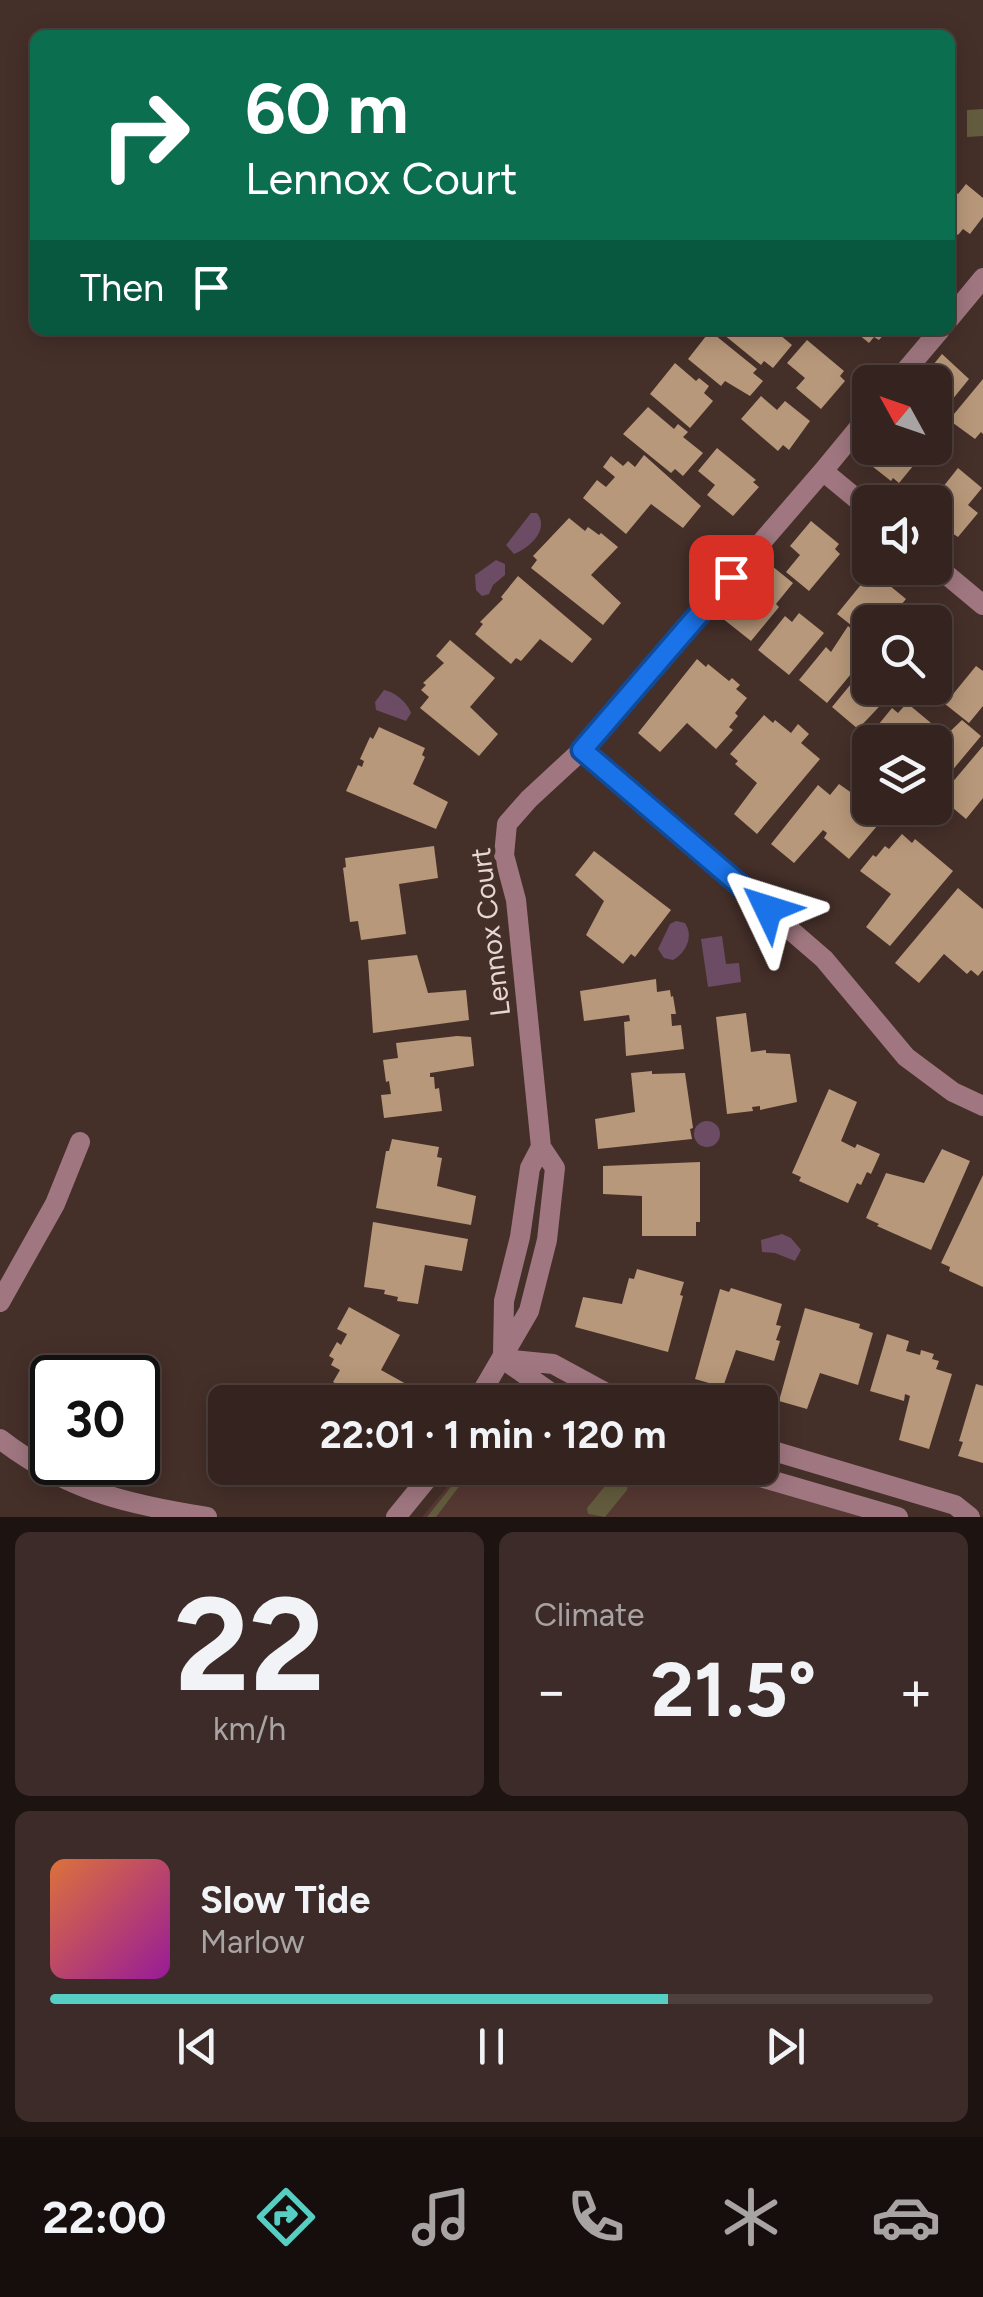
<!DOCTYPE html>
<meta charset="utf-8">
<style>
:root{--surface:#34231f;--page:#3c2b28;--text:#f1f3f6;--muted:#a9a4a4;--line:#4e403d;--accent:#56cec3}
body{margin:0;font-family:Figtree,sans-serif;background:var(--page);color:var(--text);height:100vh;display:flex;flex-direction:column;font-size:38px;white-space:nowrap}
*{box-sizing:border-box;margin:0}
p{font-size:32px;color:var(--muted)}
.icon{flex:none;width:55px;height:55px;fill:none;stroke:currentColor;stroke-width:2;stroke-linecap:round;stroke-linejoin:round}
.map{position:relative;height:1517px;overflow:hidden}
.panel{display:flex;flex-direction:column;gap:15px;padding:15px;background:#1d1311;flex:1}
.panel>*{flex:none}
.guide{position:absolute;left:30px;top:30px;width:925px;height:305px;border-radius:15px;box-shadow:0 5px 25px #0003,0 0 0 2px var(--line);background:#0b6e4f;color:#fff;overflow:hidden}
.needle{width:65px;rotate:310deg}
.fabs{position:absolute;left:852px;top:365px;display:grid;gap:20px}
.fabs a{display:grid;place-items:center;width:100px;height:100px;border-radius:15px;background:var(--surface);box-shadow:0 5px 25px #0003,0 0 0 2px var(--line);font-size:50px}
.speed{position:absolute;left:30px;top:1355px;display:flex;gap:20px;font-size:50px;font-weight:700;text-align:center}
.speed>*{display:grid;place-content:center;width:130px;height:130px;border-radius:50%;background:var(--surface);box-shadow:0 5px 25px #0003,0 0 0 2px var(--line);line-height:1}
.speed .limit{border:5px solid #111;border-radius:15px;background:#fff;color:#111}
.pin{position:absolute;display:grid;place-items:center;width:85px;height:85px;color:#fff;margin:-42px;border-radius:20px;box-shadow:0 5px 15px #0006}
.me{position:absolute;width:110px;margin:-55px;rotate:311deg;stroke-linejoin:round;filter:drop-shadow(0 0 8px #0008)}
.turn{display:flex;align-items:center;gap:35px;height:210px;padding:0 50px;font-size:45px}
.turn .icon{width:130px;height:130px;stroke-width:2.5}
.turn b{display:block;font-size:70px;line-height:85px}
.then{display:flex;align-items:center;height:95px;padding:0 50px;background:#0003;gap:20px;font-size:38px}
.big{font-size:75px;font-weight:700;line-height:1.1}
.panel .tile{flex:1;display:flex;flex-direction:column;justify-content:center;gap:15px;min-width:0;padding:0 35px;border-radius:15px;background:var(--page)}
.panel .dial{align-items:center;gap:0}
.dial b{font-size:130px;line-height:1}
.song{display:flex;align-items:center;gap:30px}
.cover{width:120px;height:120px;border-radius:15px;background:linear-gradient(135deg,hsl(20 70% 55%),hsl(300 70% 35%))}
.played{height:10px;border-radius:5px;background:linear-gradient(90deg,var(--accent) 70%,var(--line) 70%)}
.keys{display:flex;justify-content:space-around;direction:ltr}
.heat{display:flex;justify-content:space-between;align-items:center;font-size:55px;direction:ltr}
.panel .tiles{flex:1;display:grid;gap:15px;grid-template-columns:1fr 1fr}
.tile:last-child{grid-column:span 2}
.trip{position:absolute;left:208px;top:1385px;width:570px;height:100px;border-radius:15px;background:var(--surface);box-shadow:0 5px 25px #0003,0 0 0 2px var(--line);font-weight:700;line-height:100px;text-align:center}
.tabs{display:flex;height:160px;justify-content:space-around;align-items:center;background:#150e0c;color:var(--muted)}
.tabs .icon{width:70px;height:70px}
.tabs .current{color:var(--accent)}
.tabs b{font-size:45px;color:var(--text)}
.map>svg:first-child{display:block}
</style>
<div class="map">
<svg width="983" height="1517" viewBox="0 0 983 1517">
<rect width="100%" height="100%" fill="#452f29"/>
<path fill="#553932" d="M 463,1468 L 693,1468 L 862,1517 L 422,1517 Z"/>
<path fill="#645c3e" d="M 983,109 L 983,136 L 967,137 L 967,110 Z
M 466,1468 L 473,1468 L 436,1517 L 427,1517 Z
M 594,1468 L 631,1468 L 627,1490 L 605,1517 L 588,1514 L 587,1508 L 605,1486 L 592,1474 Z"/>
<path fill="#6c4c65" d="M 531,513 L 537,513 C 550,530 529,548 514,554 L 506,545 Z
M 496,560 L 505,564 L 505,575 L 493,585 L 489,594 L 482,596 L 476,590 L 475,575 Z
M 384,690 C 395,692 408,703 411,713 L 406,721 L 376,710 L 375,702 Z
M 676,921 L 685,923 C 694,936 686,953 673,960 L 664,958 L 658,949 L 670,924 Z
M 722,936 L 726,964 L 739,963 L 741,982 L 708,987 L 701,939 Z
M694 1134a13 13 0 1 1 26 0a13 13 0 1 1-26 0Z
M 782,1234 L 791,1238 L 801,1250 L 795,1261 L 775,1253 L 762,1252 L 761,1240 Z"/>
<path fill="#b8987a" d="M 966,184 L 983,198 L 983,217 L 970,234 L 963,229 L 958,235 L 950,228 L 950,188 L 958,194 Z
M 718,330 L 774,330 L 792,345 L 773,368 L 764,361 L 761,365 Z
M 853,330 L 888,330 L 879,340 L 874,337 L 869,343 Z
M 710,331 L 757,369 L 753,373 L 763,381 L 750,396 L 725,381 L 721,386 L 688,359 Z
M 807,340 L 844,371 L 840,376 L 845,381 L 821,409 L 796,388 L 805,378 L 787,363 Z
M 942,354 L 969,379 L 943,411 L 937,406 L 935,409 L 935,382 L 919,382 Z
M 675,363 L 696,381 L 699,378 L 709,386 L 704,393 L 713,401 L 690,428 L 650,394 Z
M 983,379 L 983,434 L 981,432 L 975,439 L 949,420 Z
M 761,396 L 777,410 L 785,401 L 810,421 L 789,450 L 783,445 L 778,451 L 741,419 Z
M 648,407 L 674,429 L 678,424 L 688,432 L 683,437 L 703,453 L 683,476 L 675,469 L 671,473 L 623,434 Z
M 717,448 L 756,480 L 753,482 L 759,487 L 733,516 L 707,495 L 715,485 L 698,471 Z
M 873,448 L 928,448 L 899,483 L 893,478 L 891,481 L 863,459 Z
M 644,455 L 701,506 L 683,528 L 651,504 L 626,534 L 583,498 L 597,480 L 606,487 L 615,477 L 603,467 L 611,456 L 623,466 L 628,461 L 635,467 Z
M 958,468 L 982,488 L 968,505 L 978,513 L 958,537 L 935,522 L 935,502 L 931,502 Z
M 569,518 L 585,531 L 588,527 L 599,535 L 601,533 L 618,547 L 591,575 L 621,603 L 603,625 L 531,568 L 537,560 L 533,556 Z
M 811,521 L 839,544 L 835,549 L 840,554 L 809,591 L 786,572 L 800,555 L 790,546 Z
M 772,566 L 793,583 L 776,604 L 779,607 L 751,641 L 722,618 L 761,570 L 766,574 Z
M 518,576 L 592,639 L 572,663 L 540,639 L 521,661 L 516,658 L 511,664 L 475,634 L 483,624 L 480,622 L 503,599 L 501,597 Z
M 868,576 L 874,581 L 878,576 L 906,599 L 887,622 L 875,617 L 861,633 L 837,614 Z
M 919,612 L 932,622 L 910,622 Z
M 799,613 L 824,633 L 789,675 L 758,650 L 785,616 L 792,622 Z
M 935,625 L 946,635 L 942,639 L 948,644 L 935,660 Z
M 848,626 L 870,645 L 870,651 L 827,703 L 799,680 L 826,647 L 831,652 Z
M 450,640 L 495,678 L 470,707 L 498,734 L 479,756 L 420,708 L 429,697 L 421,690 L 426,685 L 423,683 L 444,663 L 436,656 Z
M 697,659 L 706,667 L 708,664 L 729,681 L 732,678 L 740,685 L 736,689 L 747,698 L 735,713 L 738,716 L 729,727 L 733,730 L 716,749 L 687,723 L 660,752 L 638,733 Z
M 870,661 L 870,688 L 890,688 L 894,691 L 858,729 L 832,707 Z
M 976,666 L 983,671 L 983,706 L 969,723 L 945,704 Z
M 907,703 L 931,723 L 915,742 L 870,742 L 870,745 L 865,741 L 892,708 L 898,713 Z
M 764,715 L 773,723 L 775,720 L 791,733 L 798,724 L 809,734 L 801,743 L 820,759 L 757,834 L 734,814 L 757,783 L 735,764 L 738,761 L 730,754 Z
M 962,720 L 981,736 L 935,791 L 935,738 L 939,742 Z
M 379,727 L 425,748 L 422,755 L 425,757 L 413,784 L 448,802 L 436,829 L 346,791 L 358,765 L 362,767 L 364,761 L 360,759 L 370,737 L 373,739 Z
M 983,746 L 983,798 L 966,819 L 940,797 Z
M 839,784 L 856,796 L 853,799 L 864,808 L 870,801 L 870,808 L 883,808 L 889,812 L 849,859 L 824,838 L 827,833 L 823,830 L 794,863 L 771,844 L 818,785 L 830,795 Z
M 902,834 L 912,843 L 915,839 L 953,871 L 890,946 L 866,927 L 891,894 L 860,871 L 873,855 L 876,857 L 885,846 L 889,849 Z
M 434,846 L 438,878 L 399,884 L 406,934 L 361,940 L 358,921 L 350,922 L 343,868 L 346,867 L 345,858 Z
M 594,851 L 671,910 L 635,957 L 631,954 L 623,964 L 586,935 L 604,901 L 575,875 Z
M 958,888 L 983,909 L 983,970 L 978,976 L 971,970 L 967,974 L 944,954 L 919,983 L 895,963 Z
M 417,955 L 428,993 L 466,990 L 469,1020 L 373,1033 L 368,960 Z
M 656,979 L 657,992 L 670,990 L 671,997 L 673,996 L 676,1014 L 671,1014 L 672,1026 L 681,1025 L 684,1049 L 626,1056 L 624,1022 L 630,1021 L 629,1015 L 584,1021 L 580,991 Z
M 746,1013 L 751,1052 L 766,1050 L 766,1053 L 790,1054 L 797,1102 L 760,1110 L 760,1106 L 752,1107 L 753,1111 L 727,1114 L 716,1017 Z
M 457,1036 L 471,1037 L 474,1066 L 430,1073 L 430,1077 L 434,1077 L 435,1089 L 439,1088 L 442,1111 L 384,1118 L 381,1095 L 391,1094 L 389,1081 L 386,1082 L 383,1060 L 398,1058 L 396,1043 Z
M 652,1071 L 652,1074 L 685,1073 L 693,1128 L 690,1129 L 692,1139 L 598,1149 L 595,1119 L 635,1112 L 631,1073 Z
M 829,1089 L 857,1102 L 841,1141 L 855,1148 L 857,1144 L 880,1154 L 871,1174 L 867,1172 L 861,1185 L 857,1183 L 848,1203 L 799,1181 L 801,1177 L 792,1173 Z
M 392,1139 L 439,1147 L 437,1157 L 442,1158 L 437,1186 L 476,1196 L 471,1225 L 376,1208 L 386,1151 L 389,1151 Z
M 942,1149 L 970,1161 L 931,1250 L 877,1226 L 879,1224 L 866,1218 L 886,1173 L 924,1183 Z
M 700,1162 L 700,1222 L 696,1222 L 696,1236 L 642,1236 L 642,1196 L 603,1194 L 603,1166 Z
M 983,1175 L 983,1287 L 949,1271 L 950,1267 L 941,1263 Z
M 373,1222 L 468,1239 L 462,1271 L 425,1265 L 418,1304 L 397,1301 L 398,1297 L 384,1294 L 385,1290 L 364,1287 Z
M 637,1269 L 684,1282 L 680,1295 L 683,1296 L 668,1352 L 575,1327 L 583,1297 L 622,1304 L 629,1278 L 634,1279 Z
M 731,1288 L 782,1304 L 776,1325 L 781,1326 L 776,1340 L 780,1341 L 774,1361 L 736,1350 L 723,1387 L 695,1379 L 720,1289 L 729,1292 Z
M 349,1307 L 400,1335 L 381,1370 L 417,1390 L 410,1402 L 371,1402 L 333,1382 L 340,1370 L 331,1365 L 334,1359 L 329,1356 L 337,1342 L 341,1345 L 347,1334 L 337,1329 Z
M 805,1308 L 860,1324 L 859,1328 L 873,1333 L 858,1385 L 820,1373 L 807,1409 L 779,1401 Z
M 887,1334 L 909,1341 L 906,1351 L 920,1355 L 921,1350 L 934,1354 L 932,1359 L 939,1361 L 936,1369 L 952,1374 L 929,1449 L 899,1440 L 910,1396 L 905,1394 L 904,1401 L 870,1391 Z
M 976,1384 L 983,1386 L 983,1463 L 958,1456 L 963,1442 L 959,1441 Z"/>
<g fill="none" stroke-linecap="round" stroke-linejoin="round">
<path stroke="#a07780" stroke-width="20" d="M 950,318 L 983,278
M 896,382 L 940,330
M 870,414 L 823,471 L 870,510
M 935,565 L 983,605
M 582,750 L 824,959 L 906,1057 L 953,1092 L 983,1106
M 0,1302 L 55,1204 L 80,1142
M 503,1355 L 504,1301 L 520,1237 L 530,1168 L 541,1147
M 476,1402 L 529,1311 L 547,1240 L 555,1168 L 541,1147 L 516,900 L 504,855 L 507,824 L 529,799 L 582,750 L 823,471
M 564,1402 L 503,1359 L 553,1364 L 623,1402
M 0,1439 C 66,1490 125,1504 207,1517
M 760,1447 L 955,1505 L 970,1517
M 729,1468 L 898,1517
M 396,1517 L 436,1468"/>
</g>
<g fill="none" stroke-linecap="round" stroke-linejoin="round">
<defs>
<path id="route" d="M 731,577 L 582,750 L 768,909"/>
</defs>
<use href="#route" stroke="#114b97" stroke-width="25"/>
<use href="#route" stroke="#1a73e8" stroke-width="18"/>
</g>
<g text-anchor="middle" stroke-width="10" stroke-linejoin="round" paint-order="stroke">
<g font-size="28" fill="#e6d7d4" stroke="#452f29">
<text transform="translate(490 932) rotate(-97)" y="10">Lennox Court</text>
</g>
</g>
</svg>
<div class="fabs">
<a><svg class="needle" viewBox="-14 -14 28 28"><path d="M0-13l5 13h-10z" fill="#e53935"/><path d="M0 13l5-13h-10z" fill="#a9a4a4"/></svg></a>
<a><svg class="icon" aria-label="sound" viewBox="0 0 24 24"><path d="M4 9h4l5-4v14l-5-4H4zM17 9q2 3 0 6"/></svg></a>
<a><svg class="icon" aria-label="search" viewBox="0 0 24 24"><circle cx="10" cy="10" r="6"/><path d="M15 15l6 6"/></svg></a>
<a><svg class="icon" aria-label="layers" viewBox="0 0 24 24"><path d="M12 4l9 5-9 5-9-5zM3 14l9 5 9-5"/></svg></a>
</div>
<div class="speed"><div class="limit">30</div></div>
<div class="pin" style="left:731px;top:577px;background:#d93025"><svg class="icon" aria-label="arrive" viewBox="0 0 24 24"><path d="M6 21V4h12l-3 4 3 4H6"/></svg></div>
<svg class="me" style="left:768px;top:909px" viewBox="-20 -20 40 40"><path d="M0-17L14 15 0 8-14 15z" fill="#1a73e8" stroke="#fff" stroke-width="4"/></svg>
<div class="trip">22:01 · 1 min · 120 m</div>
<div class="guide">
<div class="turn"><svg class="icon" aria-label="right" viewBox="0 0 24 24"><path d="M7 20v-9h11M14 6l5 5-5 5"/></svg><div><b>60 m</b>Lennox Court</div></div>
<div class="then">Then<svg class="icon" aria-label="arrive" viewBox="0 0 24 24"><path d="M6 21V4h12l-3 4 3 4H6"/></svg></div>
</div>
</div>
<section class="panel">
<div class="tiles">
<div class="tile dial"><b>22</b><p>km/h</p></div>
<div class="tile"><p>Climate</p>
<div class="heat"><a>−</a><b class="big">21.5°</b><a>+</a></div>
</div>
<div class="tile">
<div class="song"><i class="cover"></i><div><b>Slow Tide</b><p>Marlow</p></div></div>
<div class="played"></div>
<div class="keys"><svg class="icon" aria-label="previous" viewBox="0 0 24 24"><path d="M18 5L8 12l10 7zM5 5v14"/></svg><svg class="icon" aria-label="pause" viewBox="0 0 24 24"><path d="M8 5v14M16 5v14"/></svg><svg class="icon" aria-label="next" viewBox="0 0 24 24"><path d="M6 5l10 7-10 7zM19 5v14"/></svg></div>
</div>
</div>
</section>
<nav class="tabs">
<b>22:00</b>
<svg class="icon current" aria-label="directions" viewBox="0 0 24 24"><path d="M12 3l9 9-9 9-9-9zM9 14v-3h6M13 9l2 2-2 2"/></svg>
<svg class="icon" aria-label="music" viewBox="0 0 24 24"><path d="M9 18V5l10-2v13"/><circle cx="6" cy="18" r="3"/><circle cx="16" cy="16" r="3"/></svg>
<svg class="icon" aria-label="phone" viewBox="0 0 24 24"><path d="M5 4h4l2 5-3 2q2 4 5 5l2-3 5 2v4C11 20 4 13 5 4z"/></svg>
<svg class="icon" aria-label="climate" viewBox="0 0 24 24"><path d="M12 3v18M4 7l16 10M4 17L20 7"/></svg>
<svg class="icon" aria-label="car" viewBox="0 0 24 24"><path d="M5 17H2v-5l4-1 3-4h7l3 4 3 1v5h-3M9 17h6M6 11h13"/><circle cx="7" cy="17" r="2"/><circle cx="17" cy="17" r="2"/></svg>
</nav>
